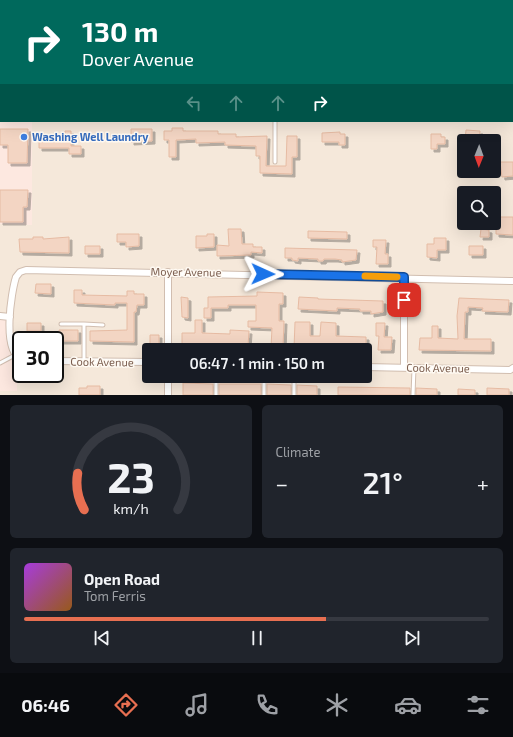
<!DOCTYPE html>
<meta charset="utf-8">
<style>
:root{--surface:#171b24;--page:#20242c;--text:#f1f3f6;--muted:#9ea1a6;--line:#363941;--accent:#e76f51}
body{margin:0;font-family:"Exo 2",sans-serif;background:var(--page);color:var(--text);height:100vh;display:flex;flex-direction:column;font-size:15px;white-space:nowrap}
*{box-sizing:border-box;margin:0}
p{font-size:13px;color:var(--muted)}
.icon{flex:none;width:22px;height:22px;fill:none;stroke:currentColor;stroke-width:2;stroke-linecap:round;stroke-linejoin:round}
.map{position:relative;height:395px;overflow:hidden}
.side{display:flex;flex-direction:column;gap:10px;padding:10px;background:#0d0f14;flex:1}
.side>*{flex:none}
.banner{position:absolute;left:0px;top:0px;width:513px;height:122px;box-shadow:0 4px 16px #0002;background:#00695c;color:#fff;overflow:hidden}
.needle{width:26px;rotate:181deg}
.tools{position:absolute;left:457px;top:134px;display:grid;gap:8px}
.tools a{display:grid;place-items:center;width:44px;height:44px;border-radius:4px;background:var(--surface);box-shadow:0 4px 16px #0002;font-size:20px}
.speed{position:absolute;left:12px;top:331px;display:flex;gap:8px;font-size:20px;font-weight:700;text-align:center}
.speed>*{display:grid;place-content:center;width:52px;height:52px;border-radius:50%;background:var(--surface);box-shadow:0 4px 16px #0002;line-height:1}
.speed .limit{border:2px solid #111;border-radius:6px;background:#fff;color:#111}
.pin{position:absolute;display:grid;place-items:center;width:34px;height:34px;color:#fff;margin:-17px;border-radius:8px;box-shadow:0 2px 6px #0006}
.me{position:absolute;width:44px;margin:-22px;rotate:91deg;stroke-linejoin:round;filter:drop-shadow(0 0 3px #0008)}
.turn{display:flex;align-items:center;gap:14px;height:84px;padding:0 16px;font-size:18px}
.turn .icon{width:52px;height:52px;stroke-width:2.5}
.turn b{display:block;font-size:28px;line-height:34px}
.lanes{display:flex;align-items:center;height:38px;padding:0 16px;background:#0003;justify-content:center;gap:20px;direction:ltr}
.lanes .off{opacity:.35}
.big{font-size:30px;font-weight:600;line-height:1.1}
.side .tile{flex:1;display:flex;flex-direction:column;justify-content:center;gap:6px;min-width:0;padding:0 14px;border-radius:6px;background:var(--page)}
.side .dial{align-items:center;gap:0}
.dial svg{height:104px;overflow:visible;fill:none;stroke:var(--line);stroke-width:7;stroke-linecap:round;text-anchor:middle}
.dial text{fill:var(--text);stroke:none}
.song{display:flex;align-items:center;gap:12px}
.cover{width:48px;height:48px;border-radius:6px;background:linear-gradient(135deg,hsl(280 70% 55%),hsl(30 70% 35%))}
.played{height:4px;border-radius:2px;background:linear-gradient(90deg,var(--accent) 65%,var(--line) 65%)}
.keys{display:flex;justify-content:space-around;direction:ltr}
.heat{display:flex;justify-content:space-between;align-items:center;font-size:22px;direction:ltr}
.side .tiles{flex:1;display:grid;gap:10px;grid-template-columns:1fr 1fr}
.tile:last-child{grid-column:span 2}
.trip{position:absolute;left:142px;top:343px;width:230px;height:40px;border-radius:4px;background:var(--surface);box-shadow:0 4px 16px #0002;font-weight:600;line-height:40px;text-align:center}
.dock{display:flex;height:64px;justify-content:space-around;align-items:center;background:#090b0e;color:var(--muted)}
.dock .icon{width:28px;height:28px}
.dock .current{color:var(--accent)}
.dock b{font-size:18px;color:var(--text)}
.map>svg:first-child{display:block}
</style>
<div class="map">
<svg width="513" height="395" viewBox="0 0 513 395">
<defs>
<filter id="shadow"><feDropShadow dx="3" dy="3" stdDeviation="0" flood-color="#0004"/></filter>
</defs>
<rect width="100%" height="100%" fill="#fdf6ec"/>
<path fill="#f5e8da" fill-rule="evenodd" d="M 0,0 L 513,0 L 513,395 L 0,395 L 0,391 L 17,391 L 0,316 L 0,224 L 32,225 L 32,121 L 512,121 L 512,1 ZM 464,141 L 494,141 L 494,171 L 464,171 ZM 464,193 L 494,193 L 494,223 L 464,223 ZM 21,340 L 55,340 L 55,374 L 21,374 ZM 149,350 L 365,350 L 365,376 L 149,376 Z"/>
<path fill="#fde8e0" d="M 0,0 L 25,0 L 1,1 L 1,121 L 32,121 L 32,225 L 0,224 Z
M 0,316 L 10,317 L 10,331 L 17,357 L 17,391 L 0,391 Z"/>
<path fill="#f3d5c3" stroke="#e6bba3" filter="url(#shadow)" d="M 172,128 L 183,128 L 183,131 L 218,131 L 218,134 L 236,134 L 236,137 L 267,136 L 266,166 L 286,166 L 287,136 L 297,136 L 297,157 L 292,157 L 292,174 L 260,173 L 260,156 L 256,156 L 256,146 L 225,145 L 225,142 L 196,143 L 196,139 L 176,140 L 176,157 L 169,157 L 169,140 L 164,140 L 164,131 L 172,131 Z
M 0,129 L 28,129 L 27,163 L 8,163 L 8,145 L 0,145 Z
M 131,129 L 152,129 L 152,141 L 131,142 Z
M 466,130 L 480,131 L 479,140 L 465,140 Z
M 65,131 L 71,131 L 71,146 L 81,146 L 81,154 L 69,154 L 69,148 L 39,148 L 39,137 L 65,134 Z
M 340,132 L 340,134 L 345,134 L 345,145 L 339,145 L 339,142 L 322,142 L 322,133 Z
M 431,134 L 441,134 L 441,137 L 445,137 L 445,144 L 437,144 L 437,149 L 431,149 Z
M 500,162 L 513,162 L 513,176 L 502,177 Z
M 0,190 L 28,190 L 27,207 L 23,207 L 23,222 L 0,222 Z
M 496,217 L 513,217 L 513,235 L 496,234 Z
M 228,229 L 241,229 L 242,244 L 253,244 L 253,247 L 262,247 L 262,253 L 251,252 L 251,255 L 217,256 L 217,245 L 229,246 Z
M 481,229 L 489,230 L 489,237 L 480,237 Z
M 308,231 L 347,232 L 347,239 L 308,238 Z
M 117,234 L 139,234 L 139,246 L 126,247 L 126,242 L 117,242 Z
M 207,234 L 214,234 L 214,247 L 196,248 L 196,236 L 207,236 Z
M 33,237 L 43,237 L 43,239 L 69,237 L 69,253 L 20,252 L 19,239 L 33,239 Z
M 434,238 L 446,238 L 446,250 L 437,250 L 437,258 L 427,257 L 427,244 L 434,244 Z
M 373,240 L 386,240 L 385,254 L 388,254 L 388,264 L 376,264 L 377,247 L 373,247 Z
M 85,246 L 100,246 L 100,254 L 85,254 Z
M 469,246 L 483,246 L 483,255 L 469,255 Z
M 285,248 L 357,250 L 356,260 L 342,262 L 342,260 L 335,259 L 324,259 L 323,261 L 318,261 L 318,259 L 298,258 L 298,261 L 292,260 L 292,258 L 285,258 Z
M 36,284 L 51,284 L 51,294 L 35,293 Z
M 74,290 L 82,290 L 82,295 L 127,296 L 127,291 L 134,291 L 134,294 L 144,294 L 144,305 L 137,305 L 136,312 L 134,312 L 134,342 L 90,341 L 90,331 L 127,330 L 127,303 L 115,303 L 115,305 L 74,303 Z
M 257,292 L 283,293 L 283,304 L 279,304 L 279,321 L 284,321 L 283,347 L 271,347 L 272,328 L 248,327 L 248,321 L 256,321 L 256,305 L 228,305 L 228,308 L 211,308 L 211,318 L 204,318 L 204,308 L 208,308 L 208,297 L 257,296 Z
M 181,297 L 188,298 L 188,318 L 182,317 Z
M 299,297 L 318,298 L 318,299 L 383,301 L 383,312 L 371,314 L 371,311 L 360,311 L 360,309 L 337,308 L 337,311 L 298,309 Z
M 459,298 L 509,300 L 508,312 L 482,311 L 483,308 L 468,307 L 468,312 L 465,312 L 464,339 L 491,339 L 491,351 L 419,350 L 420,338 L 432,338 L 432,326 L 438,326 L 438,338 L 458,339 L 457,316 Z
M 195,320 L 202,320 L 202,333 L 230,334 L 230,330 L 249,331 L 248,346 L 182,345 L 182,333 L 195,333 Z
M 295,322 L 310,322 L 310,336 L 320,336 L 321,322 L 336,323 L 336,336 L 366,337 L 366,349 L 294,348 Z
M 27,323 L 41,323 L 41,331 L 27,331 Z
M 376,323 L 385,323 L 384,337 L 392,337 L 391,350 L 378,350 L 379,336 L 376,336 Z
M 59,330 L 78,330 L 78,341 L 60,341 Z
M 150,335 L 159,335 L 159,347 L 150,347 Z
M 183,383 L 213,384 L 213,395 L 183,395 Z
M 219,384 L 261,384 L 261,395 L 219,395 Z
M 267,384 L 291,385 L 291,395 L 267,395 Z
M 297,385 L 317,386 L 317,395 L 297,395 Z
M 87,386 L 100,386 L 100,395 L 79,395 L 79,388 L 87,388 Z
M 338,387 L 408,388 L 410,388 L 410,395 L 338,395 Z
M 416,388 L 437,389 L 437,395 L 416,395 Z
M 487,388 L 509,389 L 509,395 L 487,395 Z
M 458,389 L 475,390 L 475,395 L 458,395 Z"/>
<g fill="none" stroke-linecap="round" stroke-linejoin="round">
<defs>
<path id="lane" d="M 0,50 L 1,50
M 0,117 L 1,117
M 275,162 L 275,121
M 61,324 L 84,324 L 84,362
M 84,324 L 103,325
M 0,363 L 15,355
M 216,395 L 216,376
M 264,395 L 264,376
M 294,395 L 294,376
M 413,395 L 414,368"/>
<path id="street" d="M 404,277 L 404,368
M 0,316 L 10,317
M 168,350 L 168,272
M 21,359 C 2,351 11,293 16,277 L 20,272 L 26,270 L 513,281
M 55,361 L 149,362
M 365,367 L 510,370 L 513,368
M 168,395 L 168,376"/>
<path id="secondary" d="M 0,95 L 1,95
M 512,105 L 513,105"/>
</defs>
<use href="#lane" stroke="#d1beb0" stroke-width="5"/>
<use href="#street" stroke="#d1beb0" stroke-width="8"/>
<use href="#secondary" stroke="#d6c0b0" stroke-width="10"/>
<use href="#lane" stroke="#fff" stroke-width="3"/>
<use href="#street" stroke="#fff" stroke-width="6"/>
<use href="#secondary" stroke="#fff" stroke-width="8"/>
</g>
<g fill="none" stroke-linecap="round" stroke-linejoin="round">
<defs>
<path id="route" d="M 263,274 L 404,277 L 404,300"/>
</defs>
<use href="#route" stroke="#114b97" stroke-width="10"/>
<use href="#route" stroke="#1a73e8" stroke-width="7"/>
<path stroke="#f59e0b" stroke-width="7" d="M 365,276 L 397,277"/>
</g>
<circle fill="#3f7fe0" stroke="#fffaf3" stroke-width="1.5" cx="24" cy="137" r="4"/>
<g text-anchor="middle" stroke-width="3" stroke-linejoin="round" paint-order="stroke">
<g font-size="11" font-weight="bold" fill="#366cbe" stroke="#fffaf3" text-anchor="start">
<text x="32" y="141">Washing Well Laundry</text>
</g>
<g font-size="11" fill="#7a5c4d" stroke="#fffaf3">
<text transform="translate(186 272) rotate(1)" y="4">Moyer Avenue</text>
<text transform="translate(102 362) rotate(1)" y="4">Cook Avenue</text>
<text transform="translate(438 368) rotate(1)" y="4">Cook Avenue</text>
</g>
</g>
</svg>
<div class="tools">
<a><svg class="needle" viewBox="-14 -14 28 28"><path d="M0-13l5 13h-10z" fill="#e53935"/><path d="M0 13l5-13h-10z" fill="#9ea1a6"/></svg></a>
<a><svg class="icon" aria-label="search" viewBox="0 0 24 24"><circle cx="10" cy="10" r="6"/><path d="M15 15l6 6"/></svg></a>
</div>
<div class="speed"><div class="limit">30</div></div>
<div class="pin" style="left:404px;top:300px;background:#d93025"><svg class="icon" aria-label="arrive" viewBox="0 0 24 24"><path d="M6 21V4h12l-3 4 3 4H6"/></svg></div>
<svg class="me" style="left:263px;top:274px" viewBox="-20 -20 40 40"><path d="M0-17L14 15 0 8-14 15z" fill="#1a73e8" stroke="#fff" stroke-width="4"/></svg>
<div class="trip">06:47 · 1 min · 150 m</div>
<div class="banner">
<div class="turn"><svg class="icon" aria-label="right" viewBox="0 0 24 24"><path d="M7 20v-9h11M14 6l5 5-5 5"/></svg><div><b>130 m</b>Dover Avenue</div></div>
<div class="lanes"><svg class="icon off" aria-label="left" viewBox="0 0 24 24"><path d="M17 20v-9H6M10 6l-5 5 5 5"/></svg><svg class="icon off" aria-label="ahead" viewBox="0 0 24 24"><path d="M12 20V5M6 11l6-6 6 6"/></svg><svg class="icon off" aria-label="ahead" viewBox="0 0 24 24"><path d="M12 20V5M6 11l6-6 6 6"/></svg><svg class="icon" aria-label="right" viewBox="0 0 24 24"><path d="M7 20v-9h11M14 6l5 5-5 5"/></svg></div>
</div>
</div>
<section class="side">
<div class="tiles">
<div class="tile dial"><svg viewBox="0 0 100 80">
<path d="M14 69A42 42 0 1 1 86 69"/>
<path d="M14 69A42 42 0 0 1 9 41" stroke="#e76f51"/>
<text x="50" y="56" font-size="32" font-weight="700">23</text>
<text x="50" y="72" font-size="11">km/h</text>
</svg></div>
<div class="tile"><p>Climate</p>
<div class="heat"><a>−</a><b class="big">21°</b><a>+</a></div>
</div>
<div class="tile">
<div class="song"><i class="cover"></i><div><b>Open Road</b><p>Tom Ferris</p></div></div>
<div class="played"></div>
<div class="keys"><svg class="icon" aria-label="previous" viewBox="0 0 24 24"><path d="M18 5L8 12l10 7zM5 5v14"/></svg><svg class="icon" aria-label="pause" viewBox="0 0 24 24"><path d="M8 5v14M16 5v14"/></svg><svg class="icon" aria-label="next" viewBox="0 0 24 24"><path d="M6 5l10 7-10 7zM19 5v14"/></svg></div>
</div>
</div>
</section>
<nav class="dock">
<b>06:46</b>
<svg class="icon current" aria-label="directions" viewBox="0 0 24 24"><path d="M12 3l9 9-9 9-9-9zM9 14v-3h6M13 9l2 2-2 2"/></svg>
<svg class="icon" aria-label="music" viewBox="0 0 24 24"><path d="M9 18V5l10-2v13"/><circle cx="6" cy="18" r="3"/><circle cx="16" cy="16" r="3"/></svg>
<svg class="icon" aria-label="phone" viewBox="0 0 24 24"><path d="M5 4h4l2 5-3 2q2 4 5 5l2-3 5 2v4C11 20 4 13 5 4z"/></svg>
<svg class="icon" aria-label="climate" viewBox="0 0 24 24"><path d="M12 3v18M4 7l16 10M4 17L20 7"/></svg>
<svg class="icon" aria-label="car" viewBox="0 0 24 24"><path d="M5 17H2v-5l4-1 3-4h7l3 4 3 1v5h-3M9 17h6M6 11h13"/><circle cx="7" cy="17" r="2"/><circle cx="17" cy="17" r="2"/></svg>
<svg class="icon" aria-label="filters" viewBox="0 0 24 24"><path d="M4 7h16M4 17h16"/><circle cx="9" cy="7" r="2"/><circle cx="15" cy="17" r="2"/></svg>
</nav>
